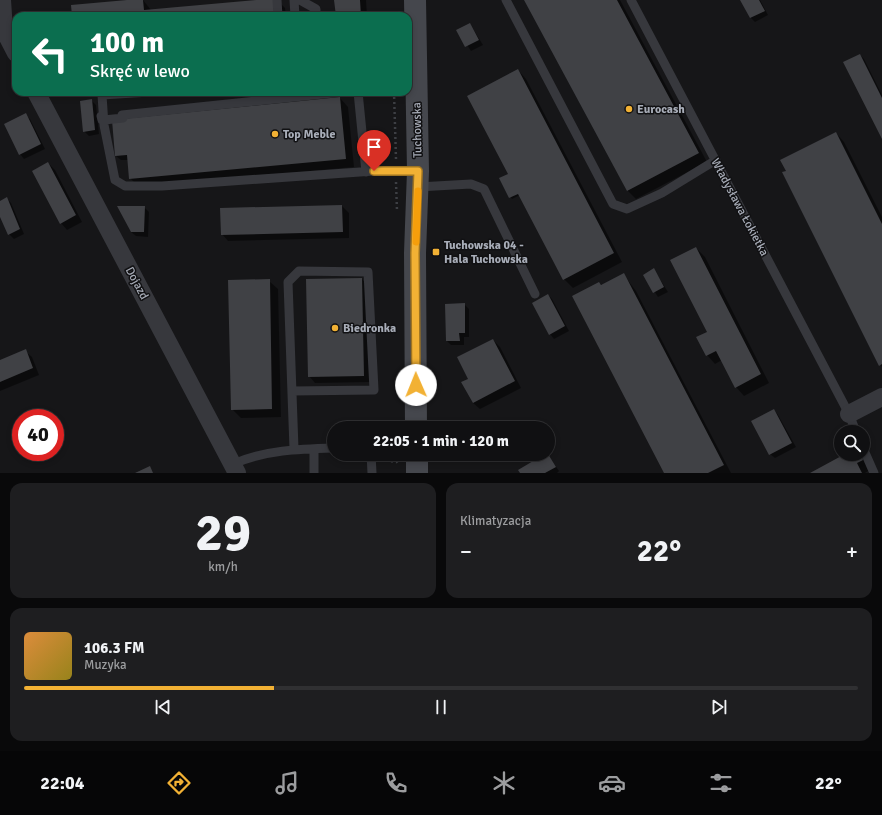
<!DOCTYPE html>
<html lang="pl">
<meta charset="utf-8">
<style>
:root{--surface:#101012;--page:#1e1e20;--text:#f1f3f6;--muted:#9c9d9f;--line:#303032;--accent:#f2b134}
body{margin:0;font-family:Signika,sans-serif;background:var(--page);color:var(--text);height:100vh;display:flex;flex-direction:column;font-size:15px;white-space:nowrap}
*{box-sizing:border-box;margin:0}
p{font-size:13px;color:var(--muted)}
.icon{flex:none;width:22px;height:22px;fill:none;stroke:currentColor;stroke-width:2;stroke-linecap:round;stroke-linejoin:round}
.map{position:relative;height:473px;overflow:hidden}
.side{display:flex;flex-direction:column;gap:10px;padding:10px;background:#09090a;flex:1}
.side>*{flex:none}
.guide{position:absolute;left:12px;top:12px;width:400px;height:84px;border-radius:12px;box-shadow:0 2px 6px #0003,0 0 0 1px var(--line);background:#0b6e4f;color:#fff;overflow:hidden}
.controls{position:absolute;left:834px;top:425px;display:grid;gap:8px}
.controls a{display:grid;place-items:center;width:36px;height:36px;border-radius:50%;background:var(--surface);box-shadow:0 2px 6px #0003,0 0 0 1px var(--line);font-size:20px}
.speed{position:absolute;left:12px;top:409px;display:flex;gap:8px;font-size:20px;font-weight:700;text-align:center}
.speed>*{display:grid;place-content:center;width:52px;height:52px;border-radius:50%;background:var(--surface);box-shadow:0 2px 6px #0003,0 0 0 1px var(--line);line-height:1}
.speed .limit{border:6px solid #d22;background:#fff;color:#111}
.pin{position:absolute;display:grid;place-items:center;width:34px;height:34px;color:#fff;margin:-41px -17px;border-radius:50% 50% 50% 0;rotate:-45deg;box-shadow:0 0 4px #0007}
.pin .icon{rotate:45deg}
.me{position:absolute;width:44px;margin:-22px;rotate:359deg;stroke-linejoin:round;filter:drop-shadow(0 0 3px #0008)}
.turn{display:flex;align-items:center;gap:14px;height:84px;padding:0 12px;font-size:18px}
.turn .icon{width:52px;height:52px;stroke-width:2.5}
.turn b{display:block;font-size:28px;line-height:34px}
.big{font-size:30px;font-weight:800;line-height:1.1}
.side .tile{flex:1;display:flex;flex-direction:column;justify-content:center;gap:6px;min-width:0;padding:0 14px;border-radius:12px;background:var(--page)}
.side .dial{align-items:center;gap:0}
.dial b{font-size:52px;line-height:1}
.song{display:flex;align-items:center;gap:12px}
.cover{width:48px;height:48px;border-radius:6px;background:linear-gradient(135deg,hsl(30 70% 55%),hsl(50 70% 35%))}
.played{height:4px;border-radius:2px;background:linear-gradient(90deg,var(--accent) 30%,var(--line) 30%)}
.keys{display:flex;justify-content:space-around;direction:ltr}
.heat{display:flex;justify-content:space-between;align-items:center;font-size:22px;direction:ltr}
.side .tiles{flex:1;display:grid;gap:10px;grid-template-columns:1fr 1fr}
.tile:last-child{grid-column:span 2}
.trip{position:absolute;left:327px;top:421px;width:228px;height:40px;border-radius:20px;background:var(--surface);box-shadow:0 2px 6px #0003,0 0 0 1px var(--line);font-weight:800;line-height:40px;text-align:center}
.menu{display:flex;height:64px;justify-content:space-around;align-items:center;background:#060607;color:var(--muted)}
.menu .icon{width:28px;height:28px}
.menu .current{color:var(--accent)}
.menu b{font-size:18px;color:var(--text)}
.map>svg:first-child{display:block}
</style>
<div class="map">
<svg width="882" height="473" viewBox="0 0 882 473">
<rect width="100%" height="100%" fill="#161618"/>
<path fill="#0007" d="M 139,0 L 143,0 L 151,10 L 277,0 L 285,8 L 286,16 L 73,16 Z
M 335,0 L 366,0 L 367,16 L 337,16 Z
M 525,0 L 620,0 L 707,162 L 636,199 L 628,191 Z
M 741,0 L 760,0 L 768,15 L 755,22 L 751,18 Z
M 470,24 L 483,45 L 471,51 L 458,31 Z
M 860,55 L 864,59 L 882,95 L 882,137 Z
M 518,70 L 526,79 L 622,262 L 573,288 L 564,279 L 520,195 L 512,199 L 500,179 L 511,178 Z
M 340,98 L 348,107 L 354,167 L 139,187 L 130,178 L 128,160 L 121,160 L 116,156 Z
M 91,100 L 96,105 L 99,134 L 89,136 L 84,131 Z
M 25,115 L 30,119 L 45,149 L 24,159 L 20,154 Z
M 836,133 L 844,142 L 882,217 L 882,367 L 787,171 Z
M 48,163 L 55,170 L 82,222 L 67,230 L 61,223 Z
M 7,199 L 11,203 L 24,234 L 14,239 L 9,234 L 0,215 L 0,202 Z
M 342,206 L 349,213 L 349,238 L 228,241 L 222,234 Z
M 144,207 L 149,212 L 148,237 L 136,236 L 131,232 Z
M 696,248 L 705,257 L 769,383 L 744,396 L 736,387 L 722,360 L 715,364 L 707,355 L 708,332 Z
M 654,270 L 668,292 L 658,297 L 644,275 Z
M 623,274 L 636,291 L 731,473 L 665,473 L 599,283 L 602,285 Z
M 362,279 L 368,286 L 370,382 L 315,383 L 309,376 Z
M 269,281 L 278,289 L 281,417 L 241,418 L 232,409 Z
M 548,295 L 552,299 L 569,331 L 554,339 L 550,334 Z
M 464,304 L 469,309 L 469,337 L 464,337 L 464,345 L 451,345 L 447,341 Z
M 493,340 L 500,347 L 521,388 L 480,409 L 473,403 L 469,379 Z
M 25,351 L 32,357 L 39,375 L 0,391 L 0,361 Z
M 774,410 L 778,415 L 796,447 L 775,458 L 770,454 Z
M 547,454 L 559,471 L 557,473 L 521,473 Z
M 848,454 L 862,454 L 871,469 L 865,473 L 812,473 Z"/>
<path fill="#404145" d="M 127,0 L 143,0 L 144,10 L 256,0 L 277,0 L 278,16 L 72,16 L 71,5 Z
M 334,0 L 360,0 L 361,16 L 336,16 Z
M 524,0 L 617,0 L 699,153 L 627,191 Z
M 740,0 L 759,0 L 765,11 L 750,18 Z
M 470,23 L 479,40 L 465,47 L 456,30 Z
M 860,54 L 882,98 L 882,139 L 843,62 Z
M 518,69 L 614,253 L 563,280 L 518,194 L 509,198 L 499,178 L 508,174 L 467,96 Z
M 340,97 L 346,159 L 129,179 L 127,155 L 115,156 L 112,120 Z
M 92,99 L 95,130 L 83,132 L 80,101 Z
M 26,113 L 41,144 L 19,155 L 4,124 Z
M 836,132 L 882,224 L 882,364 L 879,366 L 782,172 L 786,171 L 780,160 Z
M 48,162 L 76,215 L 60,224 L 32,171 Z
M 7,197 L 20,229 L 8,235 L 0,217 L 0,201 Z
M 342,205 L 343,232 L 221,235 L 220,208 Z
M 117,206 L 145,206 L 144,232 L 131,232 Z
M 696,247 L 761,374 L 735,388 L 716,351 L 706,356 L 696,337 L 707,332 L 670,260 Z
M 654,268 L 664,287 L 653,293 L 643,275 Z
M 624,273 L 724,465 L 708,473 L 664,473 L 572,296 L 599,282 L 601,285 Z
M 362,278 L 364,376 L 308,377 L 306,279 Z
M 270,279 L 272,409 L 231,410 L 228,280 Z
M 548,294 L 565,326 L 549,335 L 532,303 Z
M 465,303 L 465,333 L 459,333 L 460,341 L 446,341 L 445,304 Z
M 493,339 L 515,381 L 473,403 L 461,382 L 468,379 L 457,357 Z
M 26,349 L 33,368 L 0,382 L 0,360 Z
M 774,409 L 792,443 L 769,455 L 751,421 Z
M 545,454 L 548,454 L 556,467 L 545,473 L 520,473 L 518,470 Z
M 845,454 L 860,454 L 863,460 L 857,463 L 862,473 L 810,473 Z
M 150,466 L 153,473 L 135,473 Z"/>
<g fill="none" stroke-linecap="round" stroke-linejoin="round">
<path stroke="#3d3f44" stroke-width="2.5" stroke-dasharray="2 3" stroke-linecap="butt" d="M 394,92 L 396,159
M 396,182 L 397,211
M 388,454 L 388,461 L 397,462 L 399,465"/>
<path stroke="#37383d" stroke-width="9" d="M 277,0 L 278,16
M 294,0 L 295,16
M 300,0 L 316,9 L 316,16
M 506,0 L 613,204 L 627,209 L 662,193 L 716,160
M 631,0 L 849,414 L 856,432
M 150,92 L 102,95 L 104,125 L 115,180 L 125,186 L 162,186 L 374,171 L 418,171
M 358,92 L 366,172
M 101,116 L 102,120 L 104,120 L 123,118 L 122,115 L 342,92
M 418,187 L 471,184 L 484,189 L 535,294
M 292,391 L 374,390 L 368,272 L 299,271 L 288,282 L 294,449
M 863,448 L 874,473
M 371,454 L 372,473
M 233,464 C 265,450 299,449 334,448
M 314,473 L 314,449"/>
<path stroke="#37383d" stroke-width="18" d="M 2,0 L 4,30 L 16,53
M 36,92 L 237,473
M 849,414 L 882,397"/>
<path stroke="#45474d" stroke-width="22" d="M 415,0 L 418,171 L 415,253 L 416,428
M 417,454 L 417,473"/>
</g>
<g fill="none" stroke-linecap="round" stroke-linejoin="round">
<defs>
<path id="route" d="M 374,171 L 418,171 L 415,253 L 416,385"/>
</defs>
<use href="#route" stroke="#9d7322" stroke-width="10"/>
<use href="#route" stroke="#f2b134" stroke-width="7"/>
<path stroke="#f59e0b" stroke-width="7" d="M 416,242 L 418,191"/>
</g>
<g fill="#f2b134" stroke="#111113" stroke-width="1.5">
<circle cx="629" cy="109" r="4"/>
<circle cx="275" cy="134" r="4"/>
<rect x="432" y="248" width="8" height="8" rx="2"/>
<circle cx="335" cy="328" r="4"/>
</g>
<g text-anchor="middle" stroke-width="3" stroke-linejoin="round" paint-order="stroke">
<g font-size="12" font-weight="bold" fill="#a8adb8" stroke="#111113" text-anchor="start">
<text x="637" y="113">Eurocash</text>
<text x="283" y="138">Top Meble</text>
<text x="444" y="249">Tuchowska 04 -<tspan x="444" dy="14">Hala Tuchowska</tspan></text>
<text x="343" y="332">Biedronka</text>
</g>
<g font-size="12" fill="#a8adb8" stroke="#111113">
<text transform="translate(417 130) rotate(-91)" y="4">Tuchowska</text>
<text transform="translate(740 207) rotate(62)" y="4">Władysława Łokietka</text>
<text transform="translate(137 283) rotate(62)" y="4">Dojazd</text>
</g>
</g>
</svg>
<div class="controls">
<a><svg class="icon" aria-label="search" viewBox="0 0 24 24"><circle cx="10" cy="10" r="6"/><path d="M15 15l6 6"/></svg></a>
</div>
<div class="speed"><div class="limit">40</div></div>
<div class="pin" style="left:374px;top:171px;background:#d93025"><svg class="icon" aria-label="arrive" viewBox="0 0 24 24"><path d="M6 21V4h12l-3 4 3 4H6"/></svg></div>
<svg class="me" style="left:416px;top:385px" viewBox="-20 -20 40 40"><circle r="19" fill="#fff"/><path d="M0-13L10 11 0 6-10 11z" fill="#f2b134"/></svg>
<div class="trip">22:05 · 1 min · 120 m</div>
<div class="guide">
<div class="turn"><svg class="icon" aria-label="left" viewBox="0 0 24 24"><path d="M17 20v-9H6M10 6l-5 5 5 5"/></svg><div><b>100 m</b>Skręć w lewo</div></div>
</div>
</div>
<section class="side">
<div class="tiles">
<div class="tile dial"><b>29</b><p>km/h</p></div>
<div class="tile"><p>Klimatyzacja</p>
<div class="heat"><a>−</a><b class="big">22°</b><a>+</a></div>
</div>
<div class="tile">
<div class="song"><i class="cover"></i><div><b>106.3 FM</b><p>Muzyka</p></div></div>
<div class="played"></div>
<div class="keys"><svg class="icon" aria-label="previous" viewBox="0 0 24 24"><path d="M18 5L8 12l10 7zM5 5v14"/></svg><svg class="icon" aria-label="pause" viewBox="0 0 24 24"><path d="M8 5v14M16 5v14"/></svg><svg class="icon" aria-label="next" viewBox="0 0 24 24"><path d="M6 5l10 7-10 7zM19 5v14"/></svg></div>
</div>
</div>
</section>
<nav class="menu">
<b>22:04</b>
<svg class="icon current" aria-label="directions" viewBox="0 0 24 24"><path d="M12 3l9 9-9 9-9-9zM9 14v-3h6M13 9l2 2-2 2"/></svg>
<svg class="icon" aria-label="music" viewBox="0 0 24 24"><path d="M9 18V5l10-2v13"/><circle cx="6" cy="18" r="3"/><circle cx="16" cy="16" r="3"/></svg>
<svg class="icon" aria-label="phone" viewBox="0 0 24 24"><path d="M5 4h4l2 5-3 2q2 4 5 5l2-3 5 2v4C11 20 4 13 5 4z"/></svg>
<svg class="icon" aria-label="climate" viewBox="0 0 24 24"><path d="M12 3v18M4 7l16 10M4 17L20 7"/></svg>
<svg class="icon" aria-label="car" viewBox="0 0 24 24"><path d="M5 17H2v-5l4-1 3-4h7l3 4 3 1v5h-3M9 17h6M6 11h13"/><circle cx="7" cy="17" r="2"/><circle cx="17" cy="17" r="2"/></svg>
<svg class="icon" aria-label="filters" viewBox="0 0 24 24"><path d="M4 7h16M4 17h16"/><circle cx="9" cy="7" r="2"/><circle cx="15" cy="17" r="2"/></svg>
<b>22°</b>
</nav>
